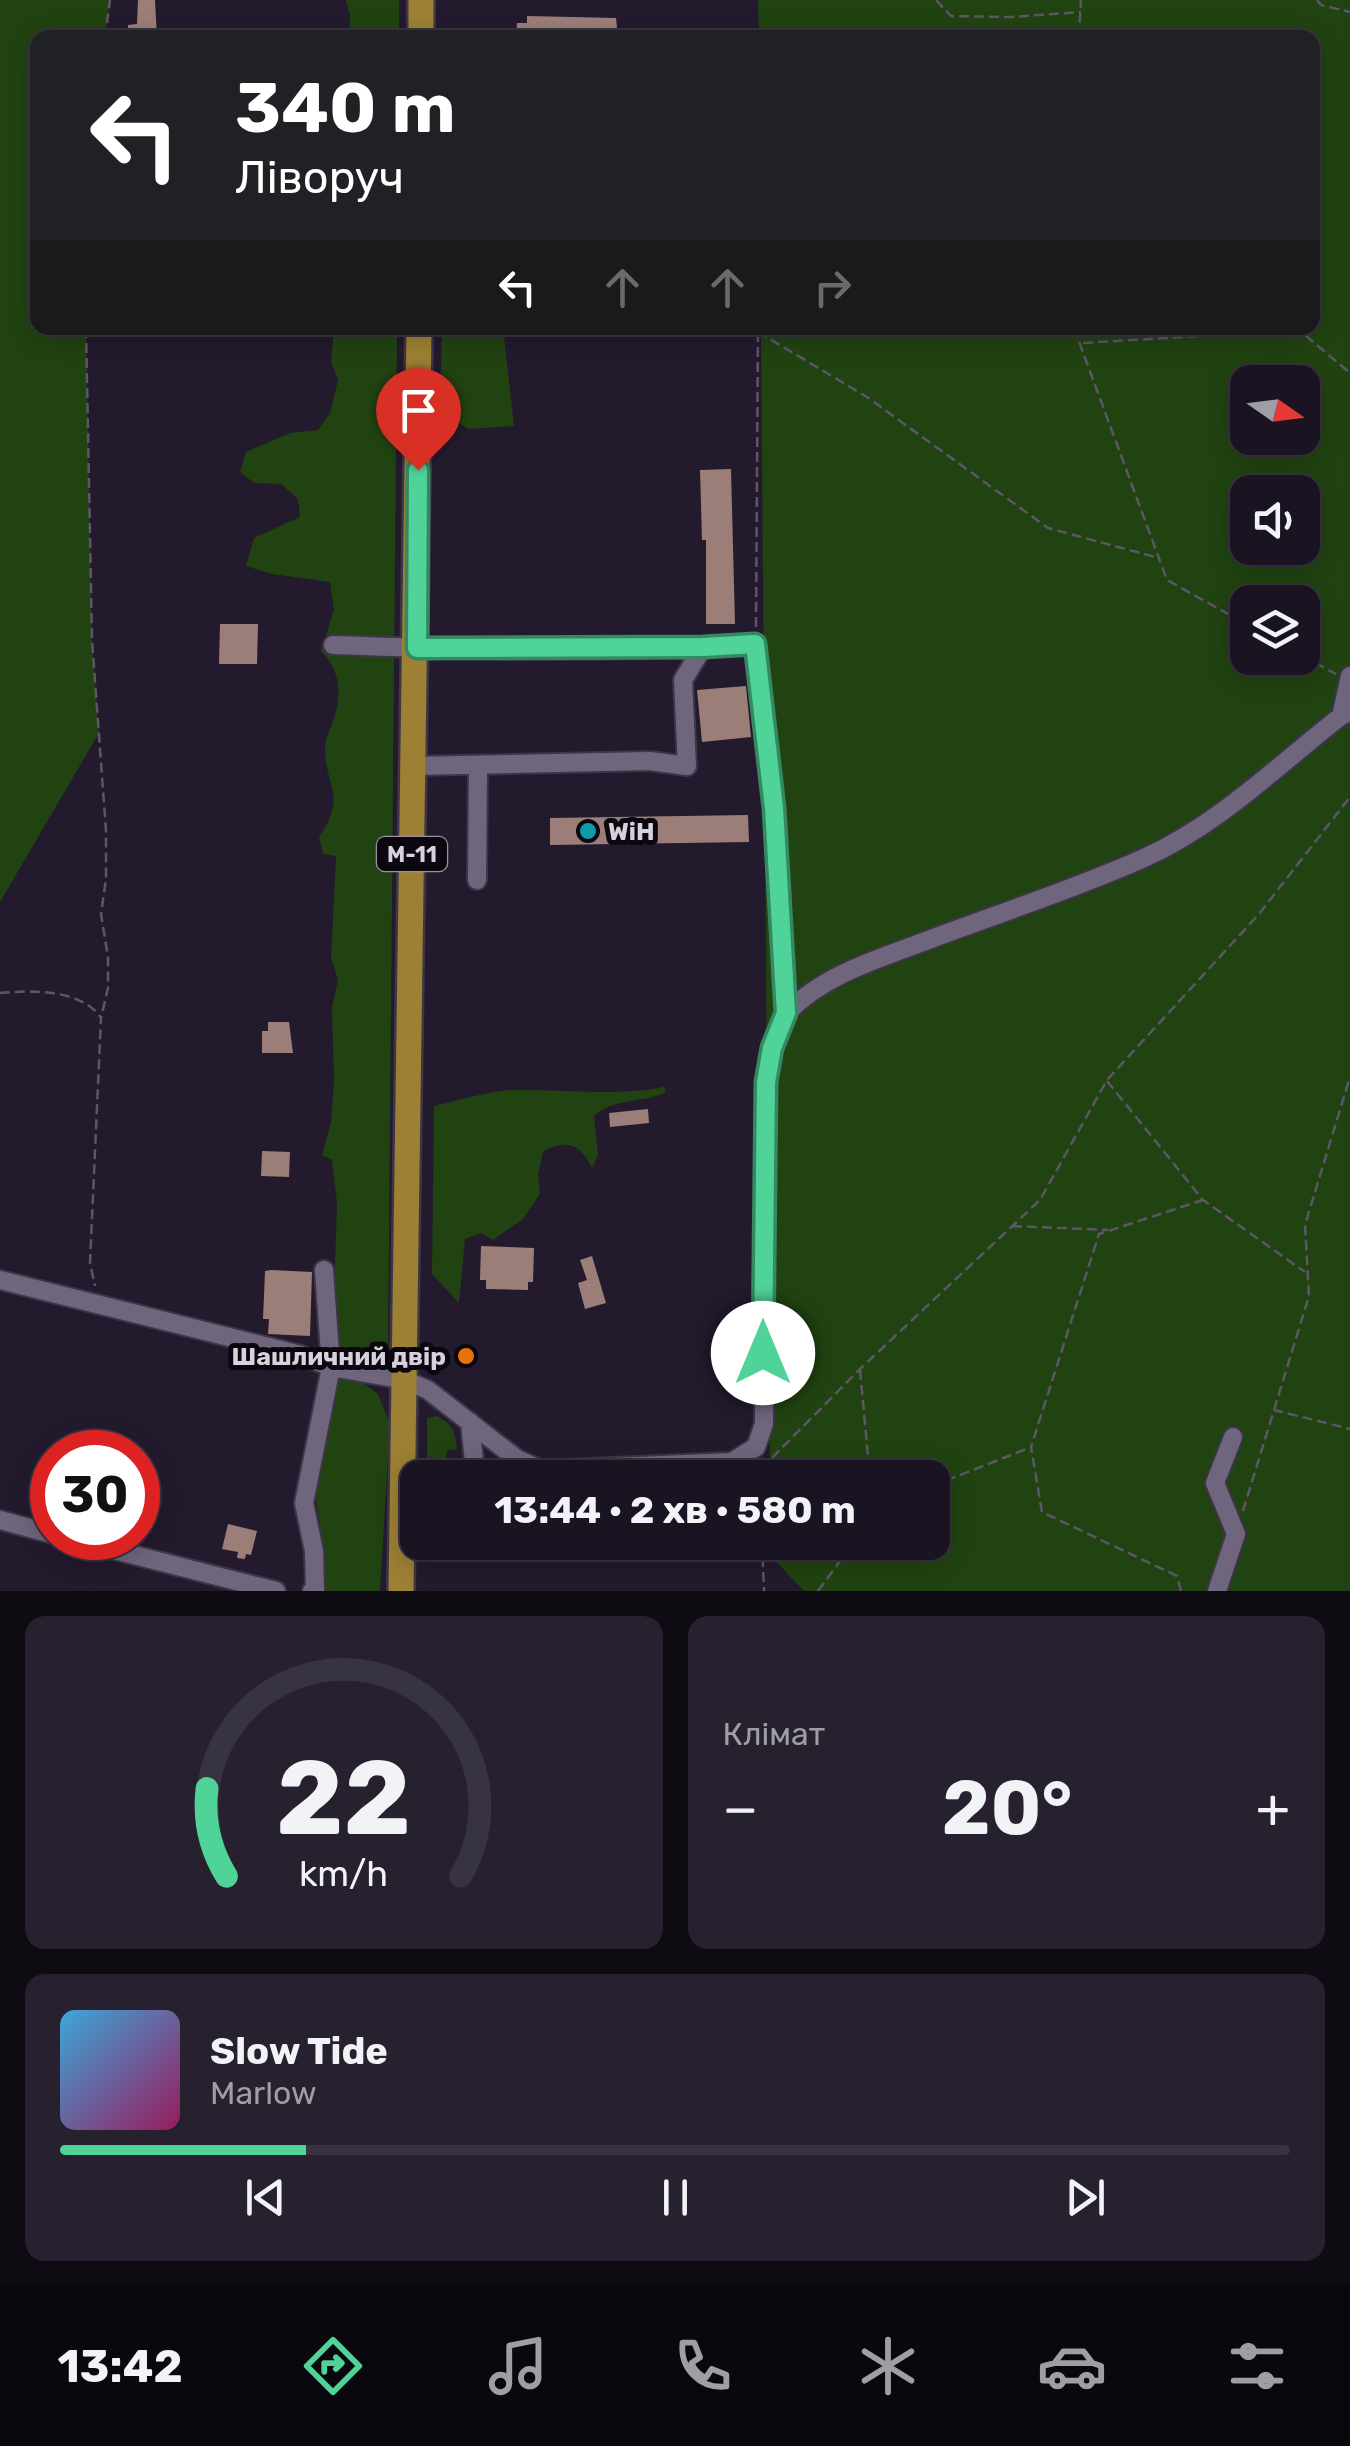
<!DOCTYPE html>
<html lang="uk">
<meta charset="utf-8">
<style>
:root{--surface:#1a1422;--page:#27212f;--text:#f1f3f6;--muted:#9f9ea5;--line:#383340;--accent:#50d398}
body{margin:0;font-family:Rubik,sans-serif;background:var(--page);color:var(--text);height:100vh;display:flex;flex-direction:column;font-size:38px;white-space:nowrap}
*{box-sizing:border-box;margin:0}
p{font-size:32px;color:var(--muted)}
.icon{flex:none;width:55px;height:55px;fill:none;stroke:currentColor;stroke-width:2;stroke-linecap:round;stroke-linejoin:round}
.map{position:relative;height:1591px;overflow:hidden}
.drawer{display:flex;flex-direction:column;gap:25px;padding:25px;background:#0e0b13;flex:1}
.drawer>*{flex:none}
.guide{position:absolute;left:30px;top:30px;width:1290px;height:305px;border-radius:20px;box-shadow:0 5px 25px #0003,0 0 0 2px var(--line);background:#202124;color:#fff;overflow:hidden}
.needle{width:65px;rotate:104deg}
.buttons{position:absolute;left:1230px;top:365px;display:grid;gap:20px}
.buttons a{display:grid;place-items:center;width:90px;height:90px;border-radius:20px;background:var(--surface);box-shadow:0 5px 25px #0003,0 0 0 2px var(--line);font-size:50px}
.speed{position:absolute;left:30px;top:1430px;display:flex;gap:20px;font-size:50px;font-weight:700;text-align:center}
.speed>*{display:grid;place-content:center;width:130px;height:130px;border-radius:50%;background:var(--surface);box-shadow:0 5px 25px #0003,0 0 0 2px var(--line);line-height:1}
.speed .limit{border:15px solid #d22;background:#fff;color:#111}
.pin{position:absolute;display:grid;place-items:center;width:85px;height:85px;color:#fff;margin:-102px -42px;border-radius:50% 50% 50% 0;rotate:-45deg;box-shadow:0 0 10px #0007}
.pin .icon{rotate:45deg}
.me{position:absolute;width:110px;margin:-55px;rotate:0deg;stroke-linejoin:round;filter:drop-shadow(0 0 8px #0008)}
.turn{display:flex;align-items:center;gap:35px;height:210px;padding:0 40px;font-size:45px}
.turn .icon{width:130px;height:130px;stroke-width:2.5}
.turn b{display:block;font-size:70px;line-height:85px}
.lanes{display:flex;align-items:center;height:95px;padding:0 40px;background:#0003;justify-content:center;gap:50px;direction:ltr}
.lanes .off{opacity:.35}
.big{font-size:75px;font-weight:700;line-height:1.1}
.drawer .tile{flex:1;display:flex;flex-direction:column;justify-content:center;gap:15px;min-width:0;padding:0 35px;border-radius:20px;background:var(--page)}
.drawer .dial{align-items:center;gap:0}
.dial svg{height:260px;overflow:visible;fill:none;stroke:var(--line);stroke-width:7;stroke-linecap:round;text-anchor:middle}
.dial text{fill:var(--text);stroke:none}
.song{display:flex;align-items:center;gap:30px}
.cover{width:120px;height:120px;border-radius:15px;background:linear-gradient(135deg,hsl(200 70% 55%),hsl(330 70% 35%))}
.played{height:10px;border-radius:5px;background:linear-gradient(90deg,var(--accent) 20%,var(--line) 20%)}
.keys{display:flex;justify-content:space-around;direction:ltr}
.heat{display:flex;justify-content:space-between;align-items:center;font-size:55px;direction:ltr}
.drawer .tiles{flex:1;display:grid;gap:25px;grid-template-columns:1fr 1fr}
.tile:last-child{grid-column:span 2}
.trip{position:absolute;left:400px;top:1460px;width:550px;height:100px;border-radius:20px;background:var(--surface);box-shadow:0 5px 25px #0003,0 0 0 2px var(--line);font-weight:700;line-height:100px;text-align:center}
.tab-bar{display:flex;height:160px;justify-content:space-around;align-items:center;background:#0a080e;color:var(--muted)}
.tab-bar .icon{width:70px;height:70px}
.tab-bar .on{color:var(--accent)}
.tab-bar b{font-size:45px;color:var(--text)}
.map>svg:first-child{display:block}
</style>
<div class="map">
<svg width="1350" height="1591" viewBox="0 0 1350 1591">
<rect width="100%" height="100%" fill="#231a2e"/>
<path fill="#214311" fill-rule="evenodd" d="M 0,0 L 110,0 L 105,37 L 38,38 L 38,328 L 86,328 L 92,640 L 99,733 L 0,902 Z
M 346,0 L 399,0 L 399,37 L 349,37 L 350,15 Z
M 758,0 L 1350,0 L 1350,1591 L 804,1591 L 770,1555 L 770,1543 L 932,1542 L 932,1478 L 770,1477 L 761,328 L 1312,328 L 1312,38 L 759,37 ZM 1248,382 L 1302,382 L 1302,438 L 1248,438 ZM 1248,492 L 1302,492 L 1302,548 L 1248,548 ZM 1248,602 L 1302,602 L 1302,658 L 1248,658 Z
M 334,328 L 397,328 L 388,1353 L 371,1366 L 338,1366 L 330,1296 L 335,1268 L 337,1202 L 332,1160 L 322,1155 L 331,1122 L 334,1081 L 332,1007 L 338,980 L 331,958 L 336,856 L 323,854 L 319,837 C 348,793 325,789 325,747 C 325,740 329,731 332,724 C 342,697 342,672 321,651 L 334,610 L 330,582 L 272,574 L 246,566 L 254,538 L 300,517 L 298,499 L 281,484 L 254,483 L 240,472 L 246,452 L 290,433 L 318,430 L 330,413 L 338,380 L 331,362 Z
M 442,328 L 503,328 L 514,426 L 469,429 L 440,412 Z
M 664,1087 L 666,1092 C 643,1104 614,1097 594,1116 L 598,1155 L 592,1168 C 580,1144 568,1139 543,1151 L 538,1175 L 540,1194 L 523,1219 L 493,1240 L 481,1233 L 465,1239 L 459,1303 L 432,1274 L 434,1106 C 459,1101 487,1091 512,1090 C 563,1089 613,1097 664,1087 Z
M 358,1379 L 378,1394 L 390,1423 L 380,1591 L 311,1591 L 321,1531 L 311,1467 L 323,1388 L 338,1380 Z
M 436,1416 C 452,1422 456,1433 457,1449 L 447,1450 L 446,1462 L 454,1463 L 453,1477 L 427,1477 L 427,1418 Z"/>
<path fill="#9c7e78" d="M 138,0 L 155,0 L 157,38 L 128,38 L 128,25 L 137,24 Z
M 527,16 L 616,18 L 618,38 L 516,38 L 517,23 L 527,23 Z
M 731,469 L 735,624 L 706,624 L 706,540 L 702,540 L 700,470 Z
M 220,624 L 258,624 L 257,664 L 219,664 Z
M 746,686 L 751,737 L 702,742 L 697,690 Z
M 748,815 L 749,842 L 550,845 L 550,818 Z
M 268,1022 L 289,1022 L 293,1053 L 262,1053 L 262,1031 L 268,1031 Z
M 648,1109 L 649,1123 L 610,1127 L 609,1113 Z
M 262,1151 L 290,1152 L 289,1177 L 261,1176 Z
M 481,1246 L 534,1248 L 533,1282 L 528,1282 L 528,1290 L 486,1289 L 486,1280 L 480,1280 Z
M 592,1256 L 606,1303 L 585,1309 L 578,1283 L 587,1280 L 580,1260 Z
M 271,1270 L 312,1272 L 310,1336 L 268,1334 L 269,1319 L 263,1319 L 265,1271 Z
M 228,1524 L 257,1531 L 251,1555 L 246,1554 L 245,1559 L 237,1558 L 238,1552 L 222,1549 Z"/>
<g fill="none" stroke-linecap="round" stroke-linejoin="round">
<defs>
<path id="minor" d="M 333,645 C 472,650 615,653 755,644 L 774,808 L 786,1013
M 1341,716 L 1350,676
M 413,766 L 650,761 L 687,766 L 683,680 L 703,647
M 477,880 L 478,765
M 0,1280 L 301,1355 L 331,1367 L 405,1380 L 428,1390 L 517,1459 L 542,1470 L 732,1462 L 756,1447 L 764,1424 L 766,1082 C 770,1060 773,1028 789,1011 C 824,975 878,959 923,942 C 996,914 1073,890 1144,858 C 1218,825 1277,766 1341,716 L 1350,712
M 470,1422 L 475,1471
M 0,1520 L 52,1534
M 67,1538 L 276,1591
M 312,1591 L 315,1590 L 314,1551 L 304,1503 L 331,1367 L 324,1270
M 1217,1591 L 1236,1534 L 1215,1483 L 1233,1437"/>
<path id="highway" d="M 421,0 L 421,38
M 401,1591 L 419,328"/>
</defs>
<use href="#minor" stroke="#3d3646" stroke-width="22"/>
<use href="#highway" stroke="#3d3646" stroke-width="30"/>
<path stroke="#5e5668" stroke-width="2.5" stroke-dasharray="10 5" stroke-linecap="butt" d="M 936,0 L 951,16 L 1011,17 L 1081,12
M 1317,0 L 1321,5 L 1350,12
M 105,38 L 110,0
M 1079,38 L 1081,0
M 86,328 L 92,640 L 106,831 L 106,879 L 101,914 L 108,957 L 108,988 L 101,1018
M 1074,328 L 1167,580 L 1248,625
M 758,332 L 867,397 L 1048,528 L 1159,558
M 1083,343 L 1299,330 L 1350,373
M 756,627 L 758,328
M 1302,656 L 1336,674
M 0,993 C 31,990 82,989 101,1018 L 90,1263 L 95,1286
M 1107,1081 L 1203,1200 L 1305,1272
M 1012,1226 L 1108,1230
M 860,1370 L 870,1478
M 1274,1410 L 1309,1296 L 1305,1225 L 1350,1077
M 766,1478 L 758,1472 L 860,1369 L 1040,1200 L 1107,1080 L 1259,914 L 1350,797
M 932,1486 L 1029,1448
M 1243,1511 L 1274,1410 L 1350,1429
M 762,1542 L 764,1591
M 818,1591 L 854,1542
M 1181,1591 L 1177,1576 L 1042,1512 L 1031,1447 L 1099,1234 L 1203,1200"/>
<use href="#minor" stroke="#6f667e" stroke-width="18"/>
<use href="#highway" stroke="#9d8033" stroke-width="25"/>
</g>
<g fill="none" stroke-linecap="round" stroke-linejoin="round">
<defs>
<path id="route" d="M 418,470 L 417,648 L 703,647 L 755,644 L 774,808 L 786,1013 L 772,1048 L 766,1082 L 763,1353"/>
</defs>
<use href="#route" stroke="#348963" stroke-width="25"/>
<use href="#route" stroke="#50d398" stroke-width="18"/>
</g>
<circle fill="#0f9aa8" stroke="#0b070f" stroke-width="4" cx="588" cy="831" r="10"/>
<circle fill="#e8710a" stroke="#0b070f" stroke-width="4" cx="466" cy="1356" r="10"/>
<g text-anchor="middle" stroke-width="10" stroke-linejoin="round" paint-order="stroke">
<rect fill="#0b070f" stroke="#9a94a1" stroke-width="2.5" x="377" y="837" width="70" height="34" rx="8"/>
<g font-size="22" font-weight="bold" fill="#d7d1df">
<text x="412" y="862">М-11</text>
</g>
<g font-size="25" font-weight="bold" fill="#d7d1df" stroke="#0b070f" text-anchor="start">
<text x="608" y="840">WiH</text>
<text x="446" y="1365" text-anchor="end">Шашличний двір</text>
</g>
</g>
</svg>
<div class="buttons">
<a><svg class="needle" viewBox="-14 -14 28 28"><path d="M0-13l5 13h-10z" fill="#e53935"/><path d="M0 13l5-13h-10z" fill="#9f9ea5"/></svg></a>
<a><svg class="icon" aria-label="sound" viewBox="0 0 24 24"><path d="M4 9h4l5-4v14l-5-4H4zM17 9q2 3 0 6"/></svg></a>
<a><svg class="icon" aria-label="layers" viewBox="0 0 24 24"><path d="M12 4l9 5-9 5-9-5zM3 14l9 5 9-5"/></svg></a>
</div>
<div class="speed"><div class="limit">30</div></div>
<div class="pin" style="left:418px;top:470px;background:#d93025"><svg class="icon" aria-label="arrive" viewBox="0 0 24 24"><path d="M6 21V4h12l-3 4 3 4H6"/></svg></div>
<svg class="me" style="left:763px;top:1353px" viewBox="-20 -20 40 40"><circle r="19" fill="#fff"/><path d="M0-13L10 11 0 6-10 11z" fill="#50d398"/></svg>
<div class="trip">13:44 · 2 хв · 580 m</div>
<div class="guide">
<div class="turn"><svg class="icon" aria-label="left" viewBox="0 0 24 24"><path d="M17 20v-9H6M10 6l-5 5 5 5"/></svg><div><b>340 m</b>Ліворуч</div></div>
<div class="lanes"><svg class="icon" aria-label="left" viewBox="0 0 24 24"><path d="M17 20v-9H6M10 6l-5 5 5 5"/></svg><svg class="icon off" aria-label="ahead" viewBox="0 0 24 24"><path d="M12 20V5M6 11l6-6 6 6"/></svg><svg class="icon off" aria-label="ahead" viewBox="0 0 24 24"><path d="M12 20V5M6 11l6-6 6 6"/></svg><svg class="icon off" aria-label="right" viewBox="0 0 24 24"><path d="M7 20v-9h11M14 6l5 5-5 5"/></svg></div>
</div>
</div>
<section class="drawer">
<div class="tiles">
<div class="tile dial"><svg viewBox="0 0 100 80">
<path d="M14 69A42 42 0 1 1 86 69"/>
<path d="M14 69A42 42 0 0 1 8 42" stroke="#50d398"/>
<text x="50" y="56" font-size="32" font-weight="700">22</text>
<text x="50" y="72" font-size="11">km/h</text>
</svg></div>
<div class="tile"><p>Клімат</p>
<div class="heat"><a>−</a><b class="big">20°</b><a>+</a></div>
</div>
<div class="tile">
<div class="song"><i class="cover"></i><div><b>Slow Tide</b><p>Marlow</p></div></div>
<div class="played"></div>
<div class="keys"><svg class="icon" aria-label="previous" viewBox="0 0 24 24"><path d="M18 5L8 12l10 7zM5 5v14"/></svg><svg class="icon" aria-label="pause" viewBox="0 0 24 24"><path d="M8 5v14M16 5v14"/></svg><svg class="icon" aria-label="next" viewBox="0 0 24 24"><path d="M6 5l10 7-10 7zM19 5v14"/></svg></div>
</div>
</div>
</section>
<nav class="tab-bar">
<b>13:42</b>
<svg class="icon on" aria-label="directions" viewBox="0 0 24 24"><path d="M12 3l9 9-9 9-9-9zM9 14v-3h6M13 9l2 2-2 2"/></svg>
<svg class="icon" aria-label="music" viewBox="0 0 24 24"><path d="M9 18V5l10-2v13"/><circle cx="6" cy="18" r="3"/><circle cx="16" cy="16" r="3"/></svg>
<svg class="icon" aria-label="phone" viewBox="0 0 24 24"><path d="M5 4h4l2 5-3 2q2 4 5 5l2-3 5 2v4C11 20 4 13 5 4z"/></svg>
<svg class="icon" aria-label="climate" viewBox="0 0 24 24"><path d="M12 3v18M4 7l16 10M4 17L20 7"/></svg>
<svg class="icon" aria-label="car" viewBox="0 0 24 24"><path d="M5 17H2v-5l4-1 3-4h7l3 4 3 1v5h-3M9 17h6M6 11h13"/><circle cx="7" cy="17" r="2"/><circle cx="17" cy="17" r="2"/></svg>
<svg class="icon" aria-label="filters" viewBox="0 0 24 24"><path d="M4 7h16M4 17h16"/><circle cx="9" cy="7" r="2"/><circle cx="15" cy="17" r="2"/></svg>
</nav>
